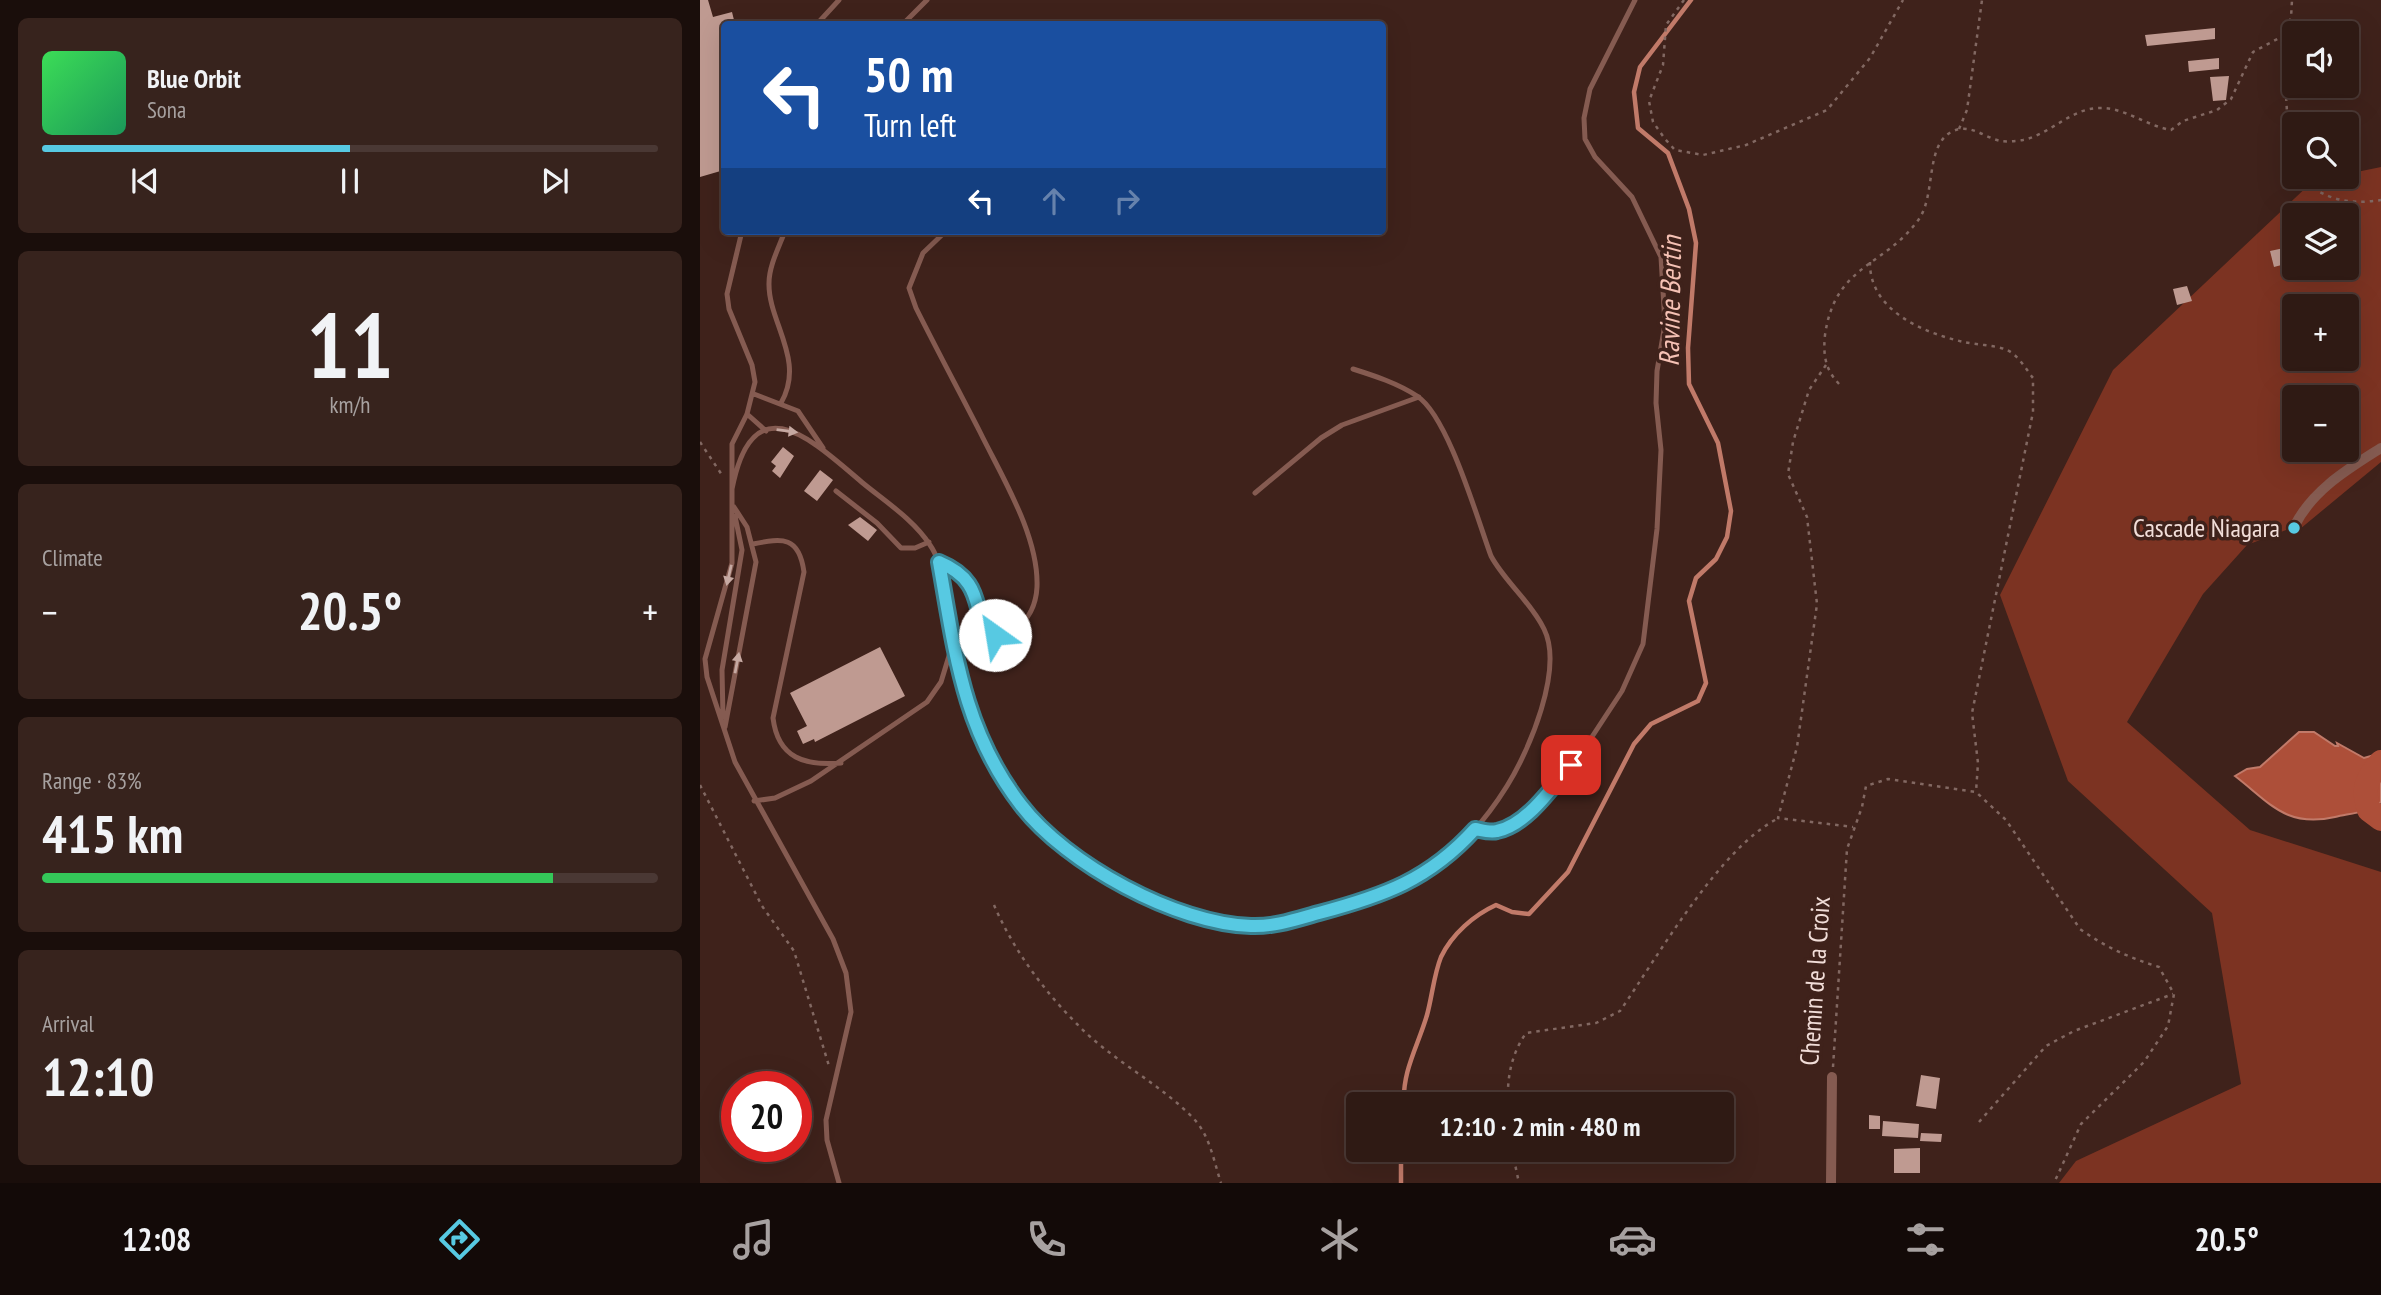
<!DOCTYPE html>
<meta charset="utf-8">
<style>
:root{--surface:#2f1a14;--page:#37231d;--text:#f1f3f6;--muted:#a7a1a0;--line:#4a3834;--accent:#57c9e2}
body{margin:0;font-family:"PT Sans Narrow",sans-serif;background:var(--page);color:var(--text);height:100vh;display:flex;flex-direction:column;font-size:26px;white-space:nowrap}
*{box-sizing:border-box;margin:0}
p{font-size:23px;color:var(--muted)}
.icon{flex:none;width:38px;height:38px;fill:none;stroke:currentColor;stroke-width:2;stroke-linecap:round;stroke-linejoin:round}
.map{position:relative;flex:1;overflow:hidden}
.panel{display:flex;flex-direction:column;gap:18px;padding:18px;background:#1a0e0b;width:700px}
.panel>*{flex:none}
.hud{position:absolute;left:21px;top:21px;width:665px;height:214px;border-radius:7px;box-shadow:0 7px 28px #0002,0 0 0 2px var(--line);background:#1a4fa0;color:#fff;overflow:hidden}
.buttons{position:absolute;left:1582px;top:21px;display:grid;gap:14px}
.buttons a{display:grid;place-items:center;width:77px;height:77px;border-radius:7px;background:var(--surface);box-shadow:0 7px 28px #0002,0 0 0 2px var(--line);font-size:35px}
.speed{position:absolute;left:21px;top:1071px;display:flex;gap:14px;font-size:35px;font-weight:700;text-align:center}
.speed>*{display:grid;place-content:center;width:91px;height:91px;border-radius:50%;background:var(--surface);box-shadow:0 7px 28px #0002,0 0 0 2px var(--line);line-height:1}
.speed .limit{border:10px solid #d22;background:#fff;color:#111}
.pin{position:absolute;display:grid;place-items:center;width:60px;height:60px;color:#fff;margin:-30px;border-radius:14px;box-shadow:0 4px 10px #0006}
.me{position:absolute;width:77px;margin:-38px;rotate:328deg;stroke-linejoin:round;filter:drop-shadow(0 0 5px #0008)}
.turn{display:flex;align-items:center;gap:24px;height:147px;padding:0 28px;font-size:32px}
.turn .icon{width:91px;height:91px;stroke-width:2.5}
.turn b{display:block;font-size:49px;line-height:60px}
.lanes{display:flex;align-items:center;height:66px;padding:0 28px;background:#0003;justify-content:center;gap:35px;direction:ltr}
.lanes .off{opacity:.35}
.big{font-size:52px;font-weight:600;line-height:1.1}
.panel .card{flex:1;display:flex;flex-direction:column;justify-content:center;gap:10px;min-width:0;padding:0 24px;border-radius:10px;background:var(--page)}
.panel .dial{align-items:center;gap:0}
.dial b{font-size:91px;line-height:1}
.song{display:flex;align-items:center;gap:21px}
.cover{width:84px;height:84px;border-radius:10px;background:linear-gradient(135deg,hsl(130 70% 55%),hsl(150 70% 35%))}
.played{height:7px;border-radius:4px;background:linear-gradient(90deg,var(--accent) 50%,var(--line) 50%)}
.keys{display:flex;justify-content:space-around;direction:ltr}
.heat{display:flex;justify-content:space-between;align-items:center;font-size:38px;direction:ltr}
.charge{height:10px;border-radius:5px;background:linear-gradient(90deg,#34c759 83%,var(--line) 0)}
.trip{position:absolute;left:646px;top:1092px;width:388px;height:70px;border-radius:7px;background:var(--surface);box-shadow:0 7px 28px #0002,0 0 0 2px var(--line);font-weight:600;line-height:70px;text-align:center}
.tab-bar{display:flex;height:112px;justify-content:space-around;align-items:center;background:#130a08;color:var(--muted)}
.tab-bar .icon{width:49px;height:49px}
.tab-bar .current{color:var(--accent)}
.tab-bar b{font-size:32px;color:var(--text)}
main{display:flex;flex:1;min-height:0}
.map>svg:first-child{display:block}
</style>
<main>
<section class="panel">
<div class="card">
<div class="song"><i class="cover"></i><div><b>Blue Orbit</b><p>Sona</p></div></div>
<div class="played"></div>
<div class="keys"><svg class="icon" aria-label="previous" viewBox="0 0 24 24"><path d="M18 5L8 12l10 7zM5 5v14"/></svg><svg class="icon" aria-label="pause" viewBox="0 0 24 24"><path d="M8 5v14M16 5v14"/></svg><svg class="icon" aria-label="next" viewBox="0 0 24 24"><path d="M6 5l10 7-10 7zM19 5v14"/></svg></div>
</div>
<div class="card dial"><b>11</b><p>km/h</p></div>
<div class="card"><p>Climate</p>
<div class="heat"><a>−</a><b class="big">20.5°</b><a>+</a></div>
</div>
<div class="card"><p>Range · 83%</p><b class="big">415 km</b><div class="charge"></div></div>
<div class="card"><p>Arrival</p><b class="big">12:10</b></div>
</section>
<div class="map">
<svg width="1681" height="1183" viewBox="0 0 1681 1183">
<rect width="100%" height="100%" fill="#3f221b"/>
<path fill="#7c3322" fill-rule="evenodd" d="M 1681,167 L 1681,462 L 1600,529 L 1594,527 L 1547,545 L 1503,594 L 1427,722 L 1550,830 L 1681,872 L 1681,1183 L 1359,1183 L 1376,1161 L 1541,1084 L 1512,913 L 1368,781 L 1300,595 L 1413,370 L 1613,181 L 1647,177 L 1647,174 ZM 1594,215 L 1647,215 L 1647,268 L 1594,268 ZM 1594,306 L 1647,306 L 1647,359 L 1594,359 ZM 1594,397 L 1647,397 L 1647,450 L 1594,450 Z"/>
<path fill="#ad4f39" stroke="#c17a69" stroke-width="2" d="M 1599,732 L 1614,732 L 1635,746 L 1638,746 L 1637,743 L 1664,758 L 1681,753 L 1681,802 C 1666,813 1652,813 1635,817 C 1586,828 1570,803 1535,776 L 1547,769 L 1560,767 Z"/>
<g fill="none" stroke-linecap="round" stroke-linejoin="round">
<path stroke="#c17a69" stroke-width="4.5" d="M 704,1104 C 702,1071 718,1046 727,1015 C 732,997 734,974 741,957 C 752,934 774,915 796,905 L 812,912 L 829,914 L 868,872 L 934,744 L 951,724 L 998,701 L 1006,683 L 989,601 L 996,578 L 1016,559 L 1027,537 L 1031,511 L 1018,443 L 989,384 L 988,348 L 996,243 L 989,209 L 968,153 L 938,128 L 934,92 L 940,67 L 991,0
M 701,1183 L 701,1150"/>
<path stroke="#ad4f39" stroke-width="24" d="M 1681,762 C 1666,779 1662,789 1669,810 L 1681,819"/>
</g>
<path fill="#bf9a91" d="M 0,0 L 8,0 L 13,17 L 32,12 L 35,24 L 24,24 L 24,129 L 20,130 L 24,148 L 24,170 L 0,177 Z
M 1515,28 L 1515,39 L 1447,46 L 1445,35 Z
M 1519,58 L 1519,69 L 1489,72 L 1488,61 Z
M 1529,76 L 1526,100 L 1513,101 L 1510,77 Z
M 1584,248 L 1589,263 L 1574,267 L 1570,251 Z
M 1487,286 L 1492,301 L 1477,305 L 1473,289 Z
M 83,447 L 94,456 L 80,478 L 72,471 L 76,466 L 71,462 Z
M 120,470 L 133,480 L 117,501 L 104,491 Z
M 160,517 L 177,530 L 168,541 L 148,525 Z
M 180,647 L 205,696 L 115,742 L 114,739 L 103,744 L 97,731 L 107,726 L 90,693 Z
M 1221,1075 L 1240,1078 L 1236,1109 L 1216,1106 Z
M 1169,1115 L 1180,1116 L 1180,1129 L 1169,1129 Z
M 1183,1121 L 1219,1124 L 1218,1138 L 1182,1136 Z
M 1221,1133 L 1242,1134 L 1241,1142 L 1220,1141 Z
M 1220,1148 L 1220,1173 L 1194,1173 L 1194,1149 Z"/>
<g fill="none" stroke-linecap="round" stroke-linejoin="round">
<path stroke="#826862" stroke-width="2.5" stroke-dasharray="3.5 5" stroke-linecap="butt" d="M 984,0 L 966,25 L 963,65 L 949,101 L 953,122 L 965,139 L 975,150 L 1003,155 L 1046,145 L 1127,110 L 1170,58 L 1203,0
M 1583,38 L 1589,150 L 1594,163
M 1259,129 L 1267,110 L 1282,0
M 1600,177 C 1624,200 1648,205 1681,200
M 1170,262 C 1169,310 1223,333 1264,342 C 1277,345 1295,345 1307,350 C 1318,355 1326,369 1333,378 L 1333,412 L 1272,713 L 1278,763 L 1276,792
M 1126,365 L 1109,390 L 1093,442 L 1088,474 L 1107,517 L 1117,604 L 1097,747 L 1078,818 L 1153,827
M 1139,384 C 1125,369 1123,355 1125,335 C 1135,264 1185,267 1219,219 C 1236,194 1225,147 1251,132 C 1270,122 1284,138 1301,141 C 1307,142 1317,141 1323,140 C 1351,134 1371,108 1400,108 C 1423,107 1447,126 1471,130 L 1483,121 L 1517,110 L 1531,99 L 1553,52 L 1583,36 L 1591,18 L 1592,0
M 0,442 L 22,475
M 0,785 L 62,906 L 94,951 L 129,1066
M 294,905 C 313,949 343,990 377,1024 C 411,1060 461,1084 494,1119 C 510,1136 514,1162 521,1183
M 1133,1067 L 1147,849 L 1162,807 L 1166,786 L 1188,779 L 1276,792 L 1306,820 L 1380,929 C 1405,947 1430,958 1459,967 L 1474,994 L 1468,1026 L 1444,1062 L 1381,1124 L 1354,1183
M 808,1104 C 807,1077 811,1055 826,1033 L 896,1023 L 920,1011 C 958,956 1020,848 1077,819
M 1279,1122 L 1346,1046 L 1374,1031 L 1473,994
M 812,1150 L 819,1183"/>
<path stroke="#855b51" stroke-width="5" d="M 117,24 L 139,0
M 203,24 L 227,0
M 42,231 L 27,294 L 29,309 L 52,365 L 55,382 L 47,414 L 32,444 L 32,563 L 5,659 L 7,677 L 35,762 L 133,939 L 146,973 L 151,1012 L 126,1120 L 127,1140 L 139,1183
M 54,394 L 98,411 L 123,448
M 81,403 C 106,360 68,322 69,283 C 69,266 79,247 85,231
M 47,414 L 66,431
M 32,489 C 53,381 113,441 164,484 C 186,502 214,520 230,545 C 250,573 253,650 261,687 C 267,713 280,740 294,763 C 339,839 410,889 495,914 C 508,918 521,923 535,925 C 566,928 593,920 624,912 C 708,890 759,863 807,786 C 829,751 864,669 844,629 C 831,602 805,582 791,556 C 777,518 748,416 717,396 C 697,383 675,376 653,369
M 136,491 L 177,523 L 201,548 L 215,548 L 229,542
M 555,493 L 621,438 L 642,425 L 719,397
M 53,544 C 83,538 99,536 104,572 L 73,718 C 78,759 106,766 141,763
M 239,562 C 280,579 270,599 288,632 L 308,635 C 326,624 336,608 337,587 C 339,536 302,477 280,432 C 259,391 237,350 216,308 L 209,288 L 223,253 L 246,231
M 23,717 L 22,670 L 42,550 L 35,516
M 25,727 L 56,562 L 47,527 L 34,507
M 54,801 L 75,798 L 111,781 L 227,702 L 241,682 L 252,646
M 775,829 L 796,832 L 816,822 L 845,797 L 884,749 L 922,691 L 943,644 L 957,529 L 961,450 L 956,403 L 957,371 L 965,324 L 961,257 L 932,197 L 895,157 L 885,139 L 884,118 L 890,89 L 935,0"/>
<path stroke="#855b51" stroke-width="10" d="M 1594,527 C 1612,490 1648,469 1681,448
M 1131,1183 L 1132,1077"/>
</g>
<defs><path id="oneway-solid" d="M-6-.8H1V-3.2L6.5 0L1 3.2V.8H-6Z" transform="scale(1.75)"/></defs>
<g fill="#c6a9a2">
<use href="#oneway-solid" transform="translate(87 431) rotate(7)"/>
<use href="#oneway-solid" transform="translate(29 575) rotate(103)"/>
<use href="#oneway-solid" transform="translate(37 663) rotate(-79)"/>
</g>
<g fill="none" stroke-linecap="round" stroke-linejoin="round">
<defs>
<path id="route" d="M 295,635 C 267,621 292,584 239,562 C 255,652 263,730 321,805 C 366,864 477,924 551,926 C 575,927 597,919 619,913 C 683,896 729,880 775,829 C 781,830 790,833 797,831 C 827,825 852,787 871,765"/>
</defs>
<use href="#route" stroke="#398393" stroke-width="18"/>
<use href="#route" stroke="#57c9e2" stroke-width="12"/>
</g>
<circle fill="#57c9e2" stroke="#3f221b" stroke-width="2.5" cx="1594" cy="528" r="7"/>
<g text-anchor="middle" stroke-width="7" stroke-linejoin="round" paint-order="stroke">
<g font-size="26" fill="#f1ddd8" stroke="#3f221b" text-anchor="end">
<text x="1580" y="537">Cascade Niagara</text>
</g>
<g font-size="26" fill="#f1ddd8" stroke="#3f221b">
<text transform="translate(1115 981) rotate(-86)" y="9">Chemin de la Croix</text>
</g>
<g font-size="28" font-style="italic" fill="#f5c1b4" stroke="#3f221b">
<text transform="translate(970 301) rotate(-89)" y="10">Ravine Bertin</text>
</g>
</g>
</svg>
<div class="buttons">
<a><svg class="icon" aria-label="sound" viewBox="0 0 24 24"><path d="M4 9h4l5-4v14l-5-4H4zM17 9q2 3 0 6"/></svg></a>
<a><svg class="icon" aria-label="search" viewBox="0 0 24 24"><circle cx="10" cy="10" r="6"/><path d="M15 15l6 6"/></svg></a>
<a><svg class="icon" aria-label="layers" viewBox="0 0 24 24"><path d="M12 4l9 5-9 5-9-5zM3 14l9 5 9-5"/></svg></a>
<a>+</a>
<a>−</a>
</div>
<div class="speed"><div class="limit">20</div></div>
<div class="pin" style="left:871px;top:765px;background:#d93025"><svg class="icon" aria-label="arrive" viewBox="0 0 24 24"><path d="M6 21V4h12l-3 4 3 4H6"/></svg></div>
<svg class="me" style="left:295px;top:635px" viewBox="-20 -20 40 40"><circle r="19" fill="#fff"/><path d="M0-13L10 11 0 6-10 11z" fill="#57c9e2"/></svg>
<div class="trip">12:10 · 2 min · 480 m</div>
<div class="hud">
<div class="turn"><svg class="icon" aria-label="left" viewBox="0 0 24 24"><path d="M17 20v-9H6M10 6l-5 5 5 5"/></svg><div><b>50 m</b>Turn left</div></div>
<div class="lanes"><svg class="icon" aria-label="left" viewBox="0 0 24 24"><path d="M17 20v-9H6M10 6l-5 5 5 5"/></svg><svg class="icon off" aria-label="ahead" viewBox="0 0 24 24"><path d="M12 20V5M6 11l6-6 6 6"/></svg><svg class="icon off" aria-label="right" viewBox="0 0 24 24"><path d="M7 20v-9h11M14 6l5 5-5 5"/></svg></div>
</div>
</div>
</main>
<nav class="tab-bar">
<b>12:08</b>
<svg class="icon current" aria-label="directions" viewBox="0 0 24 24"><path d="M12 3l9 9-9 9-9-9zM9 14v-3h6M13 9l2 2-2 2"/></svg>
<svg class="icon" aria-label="music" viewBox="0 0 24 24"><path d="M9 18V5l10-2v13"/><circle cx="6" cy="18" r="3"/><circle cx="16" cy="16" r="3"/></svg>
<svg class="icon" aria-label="phone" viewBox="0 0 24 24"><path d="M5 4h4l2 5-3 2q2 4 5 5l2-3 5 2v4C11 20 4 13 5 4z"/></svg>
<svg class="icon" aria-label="climate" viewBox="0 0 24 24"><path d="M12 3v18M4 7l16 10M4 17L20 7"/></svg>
<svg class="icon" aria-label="car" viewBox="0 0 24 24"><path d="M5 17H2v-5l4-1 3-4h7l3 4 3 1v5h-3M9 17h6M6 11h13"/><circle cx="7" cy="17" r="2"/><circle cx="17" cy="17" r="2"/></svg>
<svg class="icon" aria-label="filters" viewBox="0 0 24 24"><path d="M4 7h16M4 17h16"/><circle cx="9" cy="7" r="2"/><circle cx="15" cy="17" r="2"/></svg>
<b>20.5°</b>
</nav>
